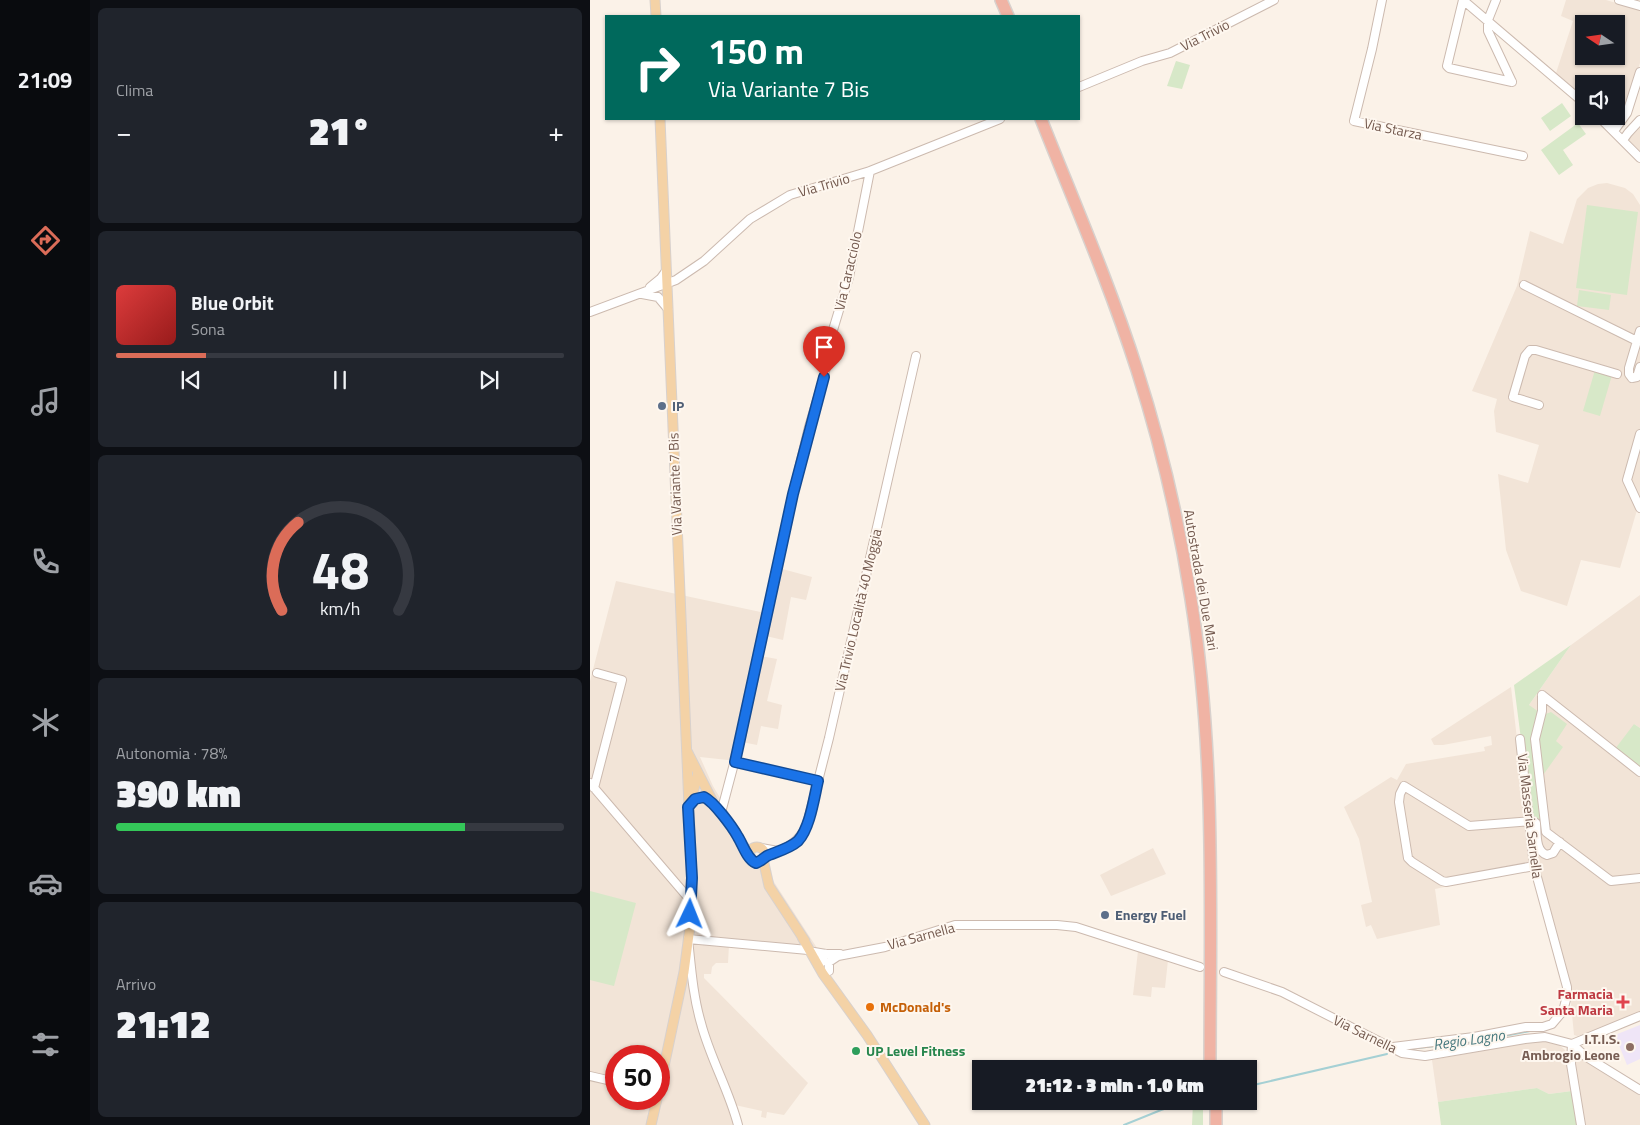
<!DOCTYPE html>
<html lang="it">
<meta charset="utf-8">
<style>
:root{--surface:#171b24;--page:#20242c;--text:#f1f3f6;--muted:#9ea1a6;--line:#363941;--accent:#db6c58}
body{margin:0;font-family:"Titillium Web",sans-serif;background:var(--page);color:var(--text);height:100vh;display:flex;flex-direction:column;font-size:19px;white-space:nowrap}
*{box-sizing:border-box;margin:0}
p{font-size:16px;color:var(--muted)}
.icon{flex:none;width:28px;height:28px;fill:none;stroke:currentColor;stroke-width:2;stroke-linecap:round;stroke-linejoin:round}
.map{position:relative;flex:1;overflow:hidden}
.drawer{display:flex;flex-direction:column;gap:8px;padding:8px;background:#0d0f14;width:500px}
.drawer>*{flex:none}
.guide{position:absolute;left:15px;top:15px;width:475px;height:105px;border-radius:0px;box-shadow:0 1px 4px #0004;background:#00695c;color:#fff;overflow:hidden}
.needle{width:32px;rotate:283deg}
.tools{position:absolute;left:985px;top:15px;display:grid;gap:10px}
.tools a{display:grid;place-items:center;width:50px;height:50px;border-radius:0px;background:var(--surface);box-shadow:0 1px 4px #0004;font-size:25px}
.speed{position:absolute;left:15px;top:1045px;display:flex;gap:10px;font-size:25px;font-weight:700;text-align:center}
.speed>*{display:grid;place-content:center;width:65px;height:65px;border-radius:50%;background:var(--surface);box-shadow:0 1px 4px #0004;line-height:1}
.speed .limit{border:8px solid #d22;background:#fff;color:#111}
.pin{position:absolute;display:grid;place-items:center;width:42px;height:42px;color:#fff;margin:-51px -21px;border-radius:50% 50% 50% 0;rotate:-45deg;box-shadow:0 0 5px #0007}
.pin .icon{rotate:45deg}
.me{position:absolute;width:55px;margin:-28px;rotate:2deg;stroke-linejoin:round;filter:drop-shadow(0 0 4px #0008)}
.turn{display:flex;align-items:center;gap:18px;height:105px;padding:0 20px;font-size:22px}
.turn .icon{width:65px;height:65px;stroke-width:2.5}
.turn b{display:block;font-size:35px;line-height:42px}
.big{font-size:38px;font-weight:800;line-height:1.1}
.drawer .widget{flex:1;display:flex;flex-direction:column;justify-content:center;gap:8px;min-width:0;padding:0 18px;border-radius:8px;background:var(--page)}
.drawer .dial{align-items:center;gap:0}
.dial svg{height:130px;overflow:visible;fill:none;stroke:var(--line);stroke-width:7;stroke-linecap:round;text-anchor:middle}
.dial text{fill:var(--text);stroke:none}
.song{display:flex;align-items:center;gap:15px}
.cover{width:60px;height:60px;border-radius:8px;background:linear-gradient(135deg,hsl(0 70% 55%),hsl(0 70% 35%))}
.played{height:5px;border-radius:2px;background:linear-gradient(90deg,var(--accent) 20%,var(--line) 20%)}
.keys{display:flex;justify-content:space-around;direction:ltr}
.heat{display:flex;justify-content:space-between;align-items:center;font-size:28px;direction:ltr}
.charge{height:8px;border-radius:4px;background:linear-gradient(90deg,#34c759 78%,var(--line) 0)}
.trip{position:absolute;left:382px;top:1060px;width:285px;height:50px;border-radius:0px;background:var(--surface);box-shadow:0 1px 4px #0004;font-weight:800;line-height:50px;text-align:center}
main{display:flex;flex:1;min-height:0}
.tab-bar{display:flex;flex-direction:column;width:90px;justify-content:space-around;align-items:center;background:#090b0e;color:var(--muted)}
.tab-bar .icon{width:35px;height:35px}
.tab-bar .selected{color:var(--accent)}
.tab-bar b{font-size:22px;color:var(--text)}
.map>svg:first-child{display:block}
</style>
<main>
<nav class="tab-bar">
<b>21:09</b>
<svg class="icon selected" aria-label="directions" viewBox="0 0 24 24"><path d="M12 3l9 9-9 9-9-9zM9 14v-3h6M13 9l2 2-2 2"/></svg>
<svg class="icon" aria-label="music" viewBox="0 0 24 24"><path d="M9 18V5l10-2v13"/><circle cx="6" cy="18" r="3"/><circle cx="16" cy="16" r="3"/></svg>
<svg class="icon" aria-label="phone" viewBox="0 0 24 24"><path d="M5 4h4l2 5-3 2q2 4 5 5l2-3 5 2v4C11 20 4 13 5 4z"/></svg>
<svg class="icon" aria-label="climate" viewBox="0 0 24 24"><path d="M12 3v18M4 7l16 10M4 17L20 7"/></svg>
<svg class="icon" aria-label="car" viewBox="0 0 24 24"><path d="M5 17H2v-5l4-1 3-4h7l3 4 3 1v5h-3M9 17h6M6 11h13"/><circle cx="7" cy="17" r="2"/><circle cx="17" cy="17" r="2"/></svg>
<svg class="icon" aria-label="filters" viewBox="0 0 24 24"><path d="M4 7h16M4 17h16"/><circle cx="9" cy="7" r="2"/><circle cx="15" cy="17" r="2"/></svg>
</nav>
<section class="drawer">
<div class="widget"><p>Clima</p>
<div class="heat"><a>−</a><b class="big">21°</b><a>+</a></div>
</div>
<div class="widget">
<div class="song"><i class="cover"></i><div><b>Blue Orbit</b><p>Sona</p></div></div>
<div class="played"></div>
<div class="keys"><svg class="icon" aria-label="previous" viewBox="0 0 24 24"><path d="M18 5L8 12l10 7zM5 5v14"/></svg><svg class="icon" aria-label="pause" viewBox="0 0 24 24"><path d="M8 5v14M16 5v14"/></svg><svg class="icon" aria-label="next" viewBox="0 0 24 24"><path d="M6 5l10 7-10 7zM19 5v14"/></svg></div>
</div>
<div class="widget dial"><svg viewBox="0 0 100 80">
<path d="M14 69A42 42 0 1 1 86 69"/>
<path d="M14 69A42 42 0 0 1 24 15" stroke="#db6c58"/>
<text x="50" y="56" font-size="32" font-weight="700">48</text>
<text x="50" y="72" font-size="11">km/h</text>
</svg></div>
<div class="widget"><p>Autonomia · 78%</p><b class="big">390 km</b><div class="charge"></div></div>
<div class="widget"><p>Arrivo</p><b class="big">21:12</b></div>
</section>
<div class="map">
<svg width="1050" height="1125" viewBox="0 0 1050 1125">
<rect width="100%" height="100%" fill="#fbf2e8"/>
<path fill="#f2e4d7" fill-rule="evenodd" d="M 976,0 L 1016,0 L 1050,10 L 1050,63 L 1034,113 L 1023,123 L 1015,116 L 1026,116 L 1026,84 L 994,84 L 994,97 L 966,73 L 983,21 L 971,16 ZM 994,24 L 1026,24 L 1026,56 L 994,56 Z
M 1050,118 L 1050,153 L 1038,140 Z
M 1017,183 L 1035,188 L 1043,194 L 1050,205 L 1050,507 L 1047,510 L 1030,568 L 991,560 L 977,606 L 931,591 L 916,550 L 908,474 L 938,483 L 949,445 L 906,432 L 904,411 L 907,399 L 882,391 L 927,286 L 940,231 L 973,244 L 987,199 L 998,188 L 1008,184 Z
M 185,567 L 222,577 L 216,600 L 201,597 L 193,640 L 176,636 L 171,656 L 187,659 L 177,701 L 192,705 L 188,729 L 171,726 L 167,745 L 152,742 L 147,761 L 110,757 L 123,786 L 139,813 L 229,951 L 139,945 L 138,963 L 126,963 L 122,967 L 121,974 L 114,974 L 114,978 L 218,1083 L 194,1115 L 177,1112 L 176,1118 L 171,1117 L 172,1111 L 145,1105 L 150,1125 L 0,1125 L 0,681 L 26,581 L 175,613 ZM 26,1056 L 69,1056 L 69,1099 L 26,1099 Z
M 1050,595 L 1050,728 L 1044,724 L 1050,768 L 1050,1014 L 1018,1027 L 987,1036 L 984,1035 L 979,983 L 947,870 L 941,817 L 951,822 L 939,705 L 981,645 Z
M 921,687 L 942,869 L 845,889 L 850,925 L 787,939 L 781,925 L 776,927 L 771,905 L 782,902 L 769,839 L 754,807 L 801,777 L 807,780 L 816,764 L 895,751 L 894,747 L 902,745 L 901,736 L 853,745 L 844,745 L 841,739 Z
M 563,848 L 576,874 L 521,896 L 510,875 Z
M 548,951 L 578,960 L 575,988 L 562,987 L 561,997 L 543,995 Z
M 945,1041 L 966,1042 L 975,1050 L 982,1091 L 959,1094 L 947,1088 L 848,1102 L 842,1060 Z
M 985,1052 L 1050,1094 L 1050,1125 L 993,1125 L 984,1057 Z"/>
<path fill="#efe5f7" d="M 1050,1025 L 1050,1059 L 1037,1065 L 1025,1035 Z"/>
<path fill="#d7e8c8" d="M 586,61 L 600,65 L 592,89 L 577,86 Z
M 972,103 L 981,116 L 960,131 L 951,118 Z
M 988,123 L 996,134 L 973,150 L 983,165 L 969,175 L 951,150 Z
M 997,205 L 1048,212 L 1037,295 L 986,288 Z
M 989,290 L 1021,295 L 1019,310 L 987,306 Z
M 1005,370 L 1022,375 L 1010,416 L 993,411 Z
M 981,645 L 939,705 L 949,712 L 942,737 L 951,822 L 941,817 L 924,685 Z
M 961,712 L 977,724 L 966,741 L 973,747 L 951,778 L 948,738 L 953,715 Z
M 1044,724 L 1050,728 L 1050,768 L 1025,749 Z
M 0,891 L 46,903 L 24,986 L 0,980 Z
M 947,1088 L 959,1094 L 982,1091 L 988,1125 L 851,1125 L 848,1102 Z
M 613,1101 L 613,1125 L 602,1125 L 603,1102 Z"/>
<g fill="none" stroke-linecap="round" stroke-linejoin="round">
<path stroke="#a5d0d4" stroke-width="2" d="M 818,1049 L 883,1042 L 940,1031
M 659,1086 L 797,1054
M 534,1125 L 571,1110 L 598,1101"/>
<defs>
<path id="minor" d="M 792,0 L 782,49 L 764,121 L 933,156
M 873,0 L 994,103
M 873,0 L 857,66 L 859,68 L 922,82
M 906,0 L 898,20 L 898,31 L 922,82
M 1029,0 L 1050,6
M 489,87 L 552,61 L 580,53 L 684,0
M 1008,116 L 1050,158
M 1024,131 L 1037,113 L 1050,72
M 1033,140 L 1038,133 L 1050,120
M 934,285 L 1047,341
M 60,287 L 71,278 L 76,271
M 52,294 L 68,297 L 78,309
M 0,312 L 86,280 L 114,261 L 160,219 L 200,195 L 280,171 L 410,119
M 1042,378 L 1039,374 L 1039,368 L 1050,331
M 1042,378 L 1047,377 L 1050,367
M 949,405 L 923,397 L 935,356 L 940,350 L 946,350 L 1027,374
M 1050,434 L 1037,480 L 1050,508
M 952,695 L 952,711 L 945,739 L 956,832 L 1021,881 L 1050,878
M 952,695 L 1050,772
M 145,762 L 228,781
M 0,783 L 101,901
M 4,788 L 32,680 L 7,673
M 132,809 L 150,741 L 203,494 L 219,427 L 234,377 L 243,330 L 259,277 L 280,171
M 171,848 L 188,851
M 174,857 C 192,850 210,844 217,824 L 239,738 L 326,356
M 944,866 L 856,882 L 852,881 L 822,862 L 818,858 L 809,802 L 810,794 L 814,786 L 879,826 L 943,821 L 946,823 C 947,835 945,851 957,855 L 963,853 L 970,842
M 224,952 L 236,954 L 250,954
M 232,962 L 232,958 L 236,954
M 239,971 L 239,962 L 248,956 L 295,947 L 365,925 L 467,925 L 486,927 L 610,967
M 634,972 L 692,992 L 812,1053 L 835,1056 L 935,1039 L 955,1037 L 982,1044 L 995,1056 L 1050,1090
M 982,1044 L 981,1064 L 991,1125
M 982,1044 L 1050,1016
M 803,1047 L 884,1037 L 936,1027 L 953,1027 L 962,1024 L 973,1011 L 977,996 L 977,987 L 944,866 L 930,739
M 0,1076 L 26,1082
M 148,1125 C 139,1090 120,1058 111,1023 C 103,996 101,967 98,939 L 218,950"/>
<path id="major" d="M 65,0 L 66,16
M 97,751 L 124,804 L 147,835 L 159,856
M 101,800 L 108,773
M159 855a8 8 0 1 1 16 0a8 8 0 1 1-16 0Z
M 173,859 L 179,886 L 215,941
M 212,937 L 233,974 L 277,1035 L 335,1125
M 69,1090 L 94,972 L 100,927 L 102,878 L 70,119
M 61,1125 L 67,1099"/>
<path id="highway" d="M 411,0 L 418,16
M 451,119 C 484,202 520,285 547,370 C 571,445 589,522 601,599 C 626,755 620,912 620,1069
M 626,1125 L 626,1101"/>
</defs>
<use href="#minor" stroke="#ccbaaf" stroke-width="10"/>
<use href="#major" stroke="#d8d1cd" stroke-width="11"/>
<use href="#highway" stroke="#d8d1cd" stroke-width="14"/>
<use href="#minor" stroke="#fff" stroke-width="8"/>
<use href="#major" stroke="#f4d2a6" stroke-width="9"/>
<use href="#highway" stroke="#f0b3a4" stroke-width="11"/>
</g>
<g fill="none" stroke-linecap="round" stroke-linejoin="round">
<defs>
<path id="route" d="M 100,914 L 102,878 L 98,807 L 105,799 L 114,797 C 124,802 142,826 148,837 C 153,845 157,859 166,863 C 172,861 174,857 179,855 C 189,851 200,848 208,841 C 220,828 224,798 228,781 L 145,762 L 203,494 L 234,377"/>
</defs>
<use href="#route" stroke="#114b97" stroke-width="12"/>
<use href="#route" stroke="#1a73e8" stroke-width="9"/>
</g>
<g fill="#5c6f8a" stroke="#fef7ef" stroke-width="2">
<circle cx="72" cy="406" r="5"/>
<circle cx="515" cy="915" r="5"/>
</g>
<path fill="#e0444e" stroke="#fef7ef" stroke-width="2" d="M1030.5 994.5h5v5h5v5h-5v5h-5v-5h-5v-5h5z"/>
<circle fill="#e8710a" stroke="#fef7ef" stroke-width="2" cx="280" cy="1007" r="5"/>
<circle fill="#8d6e63" stroke="#fef7ef" stroke-width="2" cx="1040" cy="1047" r="5"/>
<circle fill="#2e9e5b" stroke="#fef7ef" stroke-width="2" cx="266" cy="1051" r="5"/>
<g text-anchor="middle" stroke-width="4" stroke-linejoin="round" paint-order="stroke">
<g font-size="14" fill="#73594e" stroke="#fef7ef">
<text transform="translate(615 35) rotate(-27)" y="5">Via Trivio</text>
<text transform="translate(803 129) rotate(12)" y="5">Via Starza</text>
<text transform="translate(234 185) rotate(-16)" y="5">Via Trivio</text>
<text transform="translate(258 271) rotate(-77)" y="5">Via Caracciolo</text>
<text transform="translate(85 484) rotate(-92)" y="5">Via Variante 7 Bis</text>
<text transform="translate(611 580) rotate(80)" y="5">Autostrada dei Due Mari</text>
<text transform="translate(268 610) rotate(-77)" y="5">Via Trivio Località 40 Moggia</text>
<text transform="translate(940 816) rotate(83)" y="5">Via Masseria Sarnella</text>
<text transform="translate(331 936) rotate(-15)" y="5">Via Sarnella</text>
<text transform="translate(775 1034) rotate(26)" y="5">Via Sarnella</text>
</g>
<g font-size="14" font-weight="bold" fill="#4e5e75" stroke="#fef7ef" text-anchor="start">
<text x="82" y="411">IP</text>
<text x="525" y="920">Energy Fuel</text>
</g>
<g font-size="14" font-weight="bold" fill="#be3a42" stroke="#fef7ef" text-anchor="end">
<text x="1023" y="999">Farmacia<tspan x="1023" dy="16">Santa Maria</tspan></text>
</g>
<g font-size="14" font-weight="bold" fill="#c56008" stroke="#fef7ef" text-anchor="start">
<text x="290" y="1012">McDonald's</text>
</g>
<g font-size="14" font-weight="bold" fill="#785e54" stroke="#fef7ef" text-anchor="end">
<text x="1030" y="1044">I.T.I.S.<tspan x="1030" dy="16">Ambrogio Leone</tspan></text>
</g>
<g font-size="14" font-weight="bold" fill="#27864d" stroke="#fef7ef" text-anchor="start">
<text x="276" y="1056">UP Level Fitness</text>
</g>
<g font-size="15" font-style="italic" fill="#46787e" stroke="#fef7ef">
<text transform="translate(879 1040) rotate(-8)" y="5">Regio Lagno</text>
</g>
</g>
</svg>
<div class="tools">
<a><svg class="needle" viewBox="-14 -14 28 28"><path d="M0-13l5 13h-10z" fill="#e53935"/><path d="M0 13l5-13h-10z" fill="#9ea1a6"/></svg></a>
<a><svg class="icon" aria-label="sound" viewBox="0 0 24 24"><path d="M4 9h4l5-4v14l-5-4H4zM17 9q2 3 0 6"/></svg></a>
</div>
<div class="speed"><div class="limit">50</div></div>
<div class="pin" style="left:234px;top:377px;background:#d93025"><svg class="icon" aria-label="arrive" viewBox="0 0 24 24"><path d="M6 21V4h12l-3 4 3 4H6"/></svg></div>
<svg class="me" style="left:100px;top:914px" viewBox="-20 -20 40 40"><path d="M0-17L14 15 0 8-14 15z" fill="#1a73e8" stroke="#fff" stroke-width="4"/></svg>
<div class="trip">21:12 · 3 min · 1.0 km</div>
<div class="guide">
<div class="turn"><svg class="icon" aria-label="right" viewBox="0 0 24 24"><path d="M7 20v-9h11M14 6l5 5-5 5"/></svg><div><b>150 m</b>Via Variante 7 Bis</div></div>
</div>
</div>
</main>
